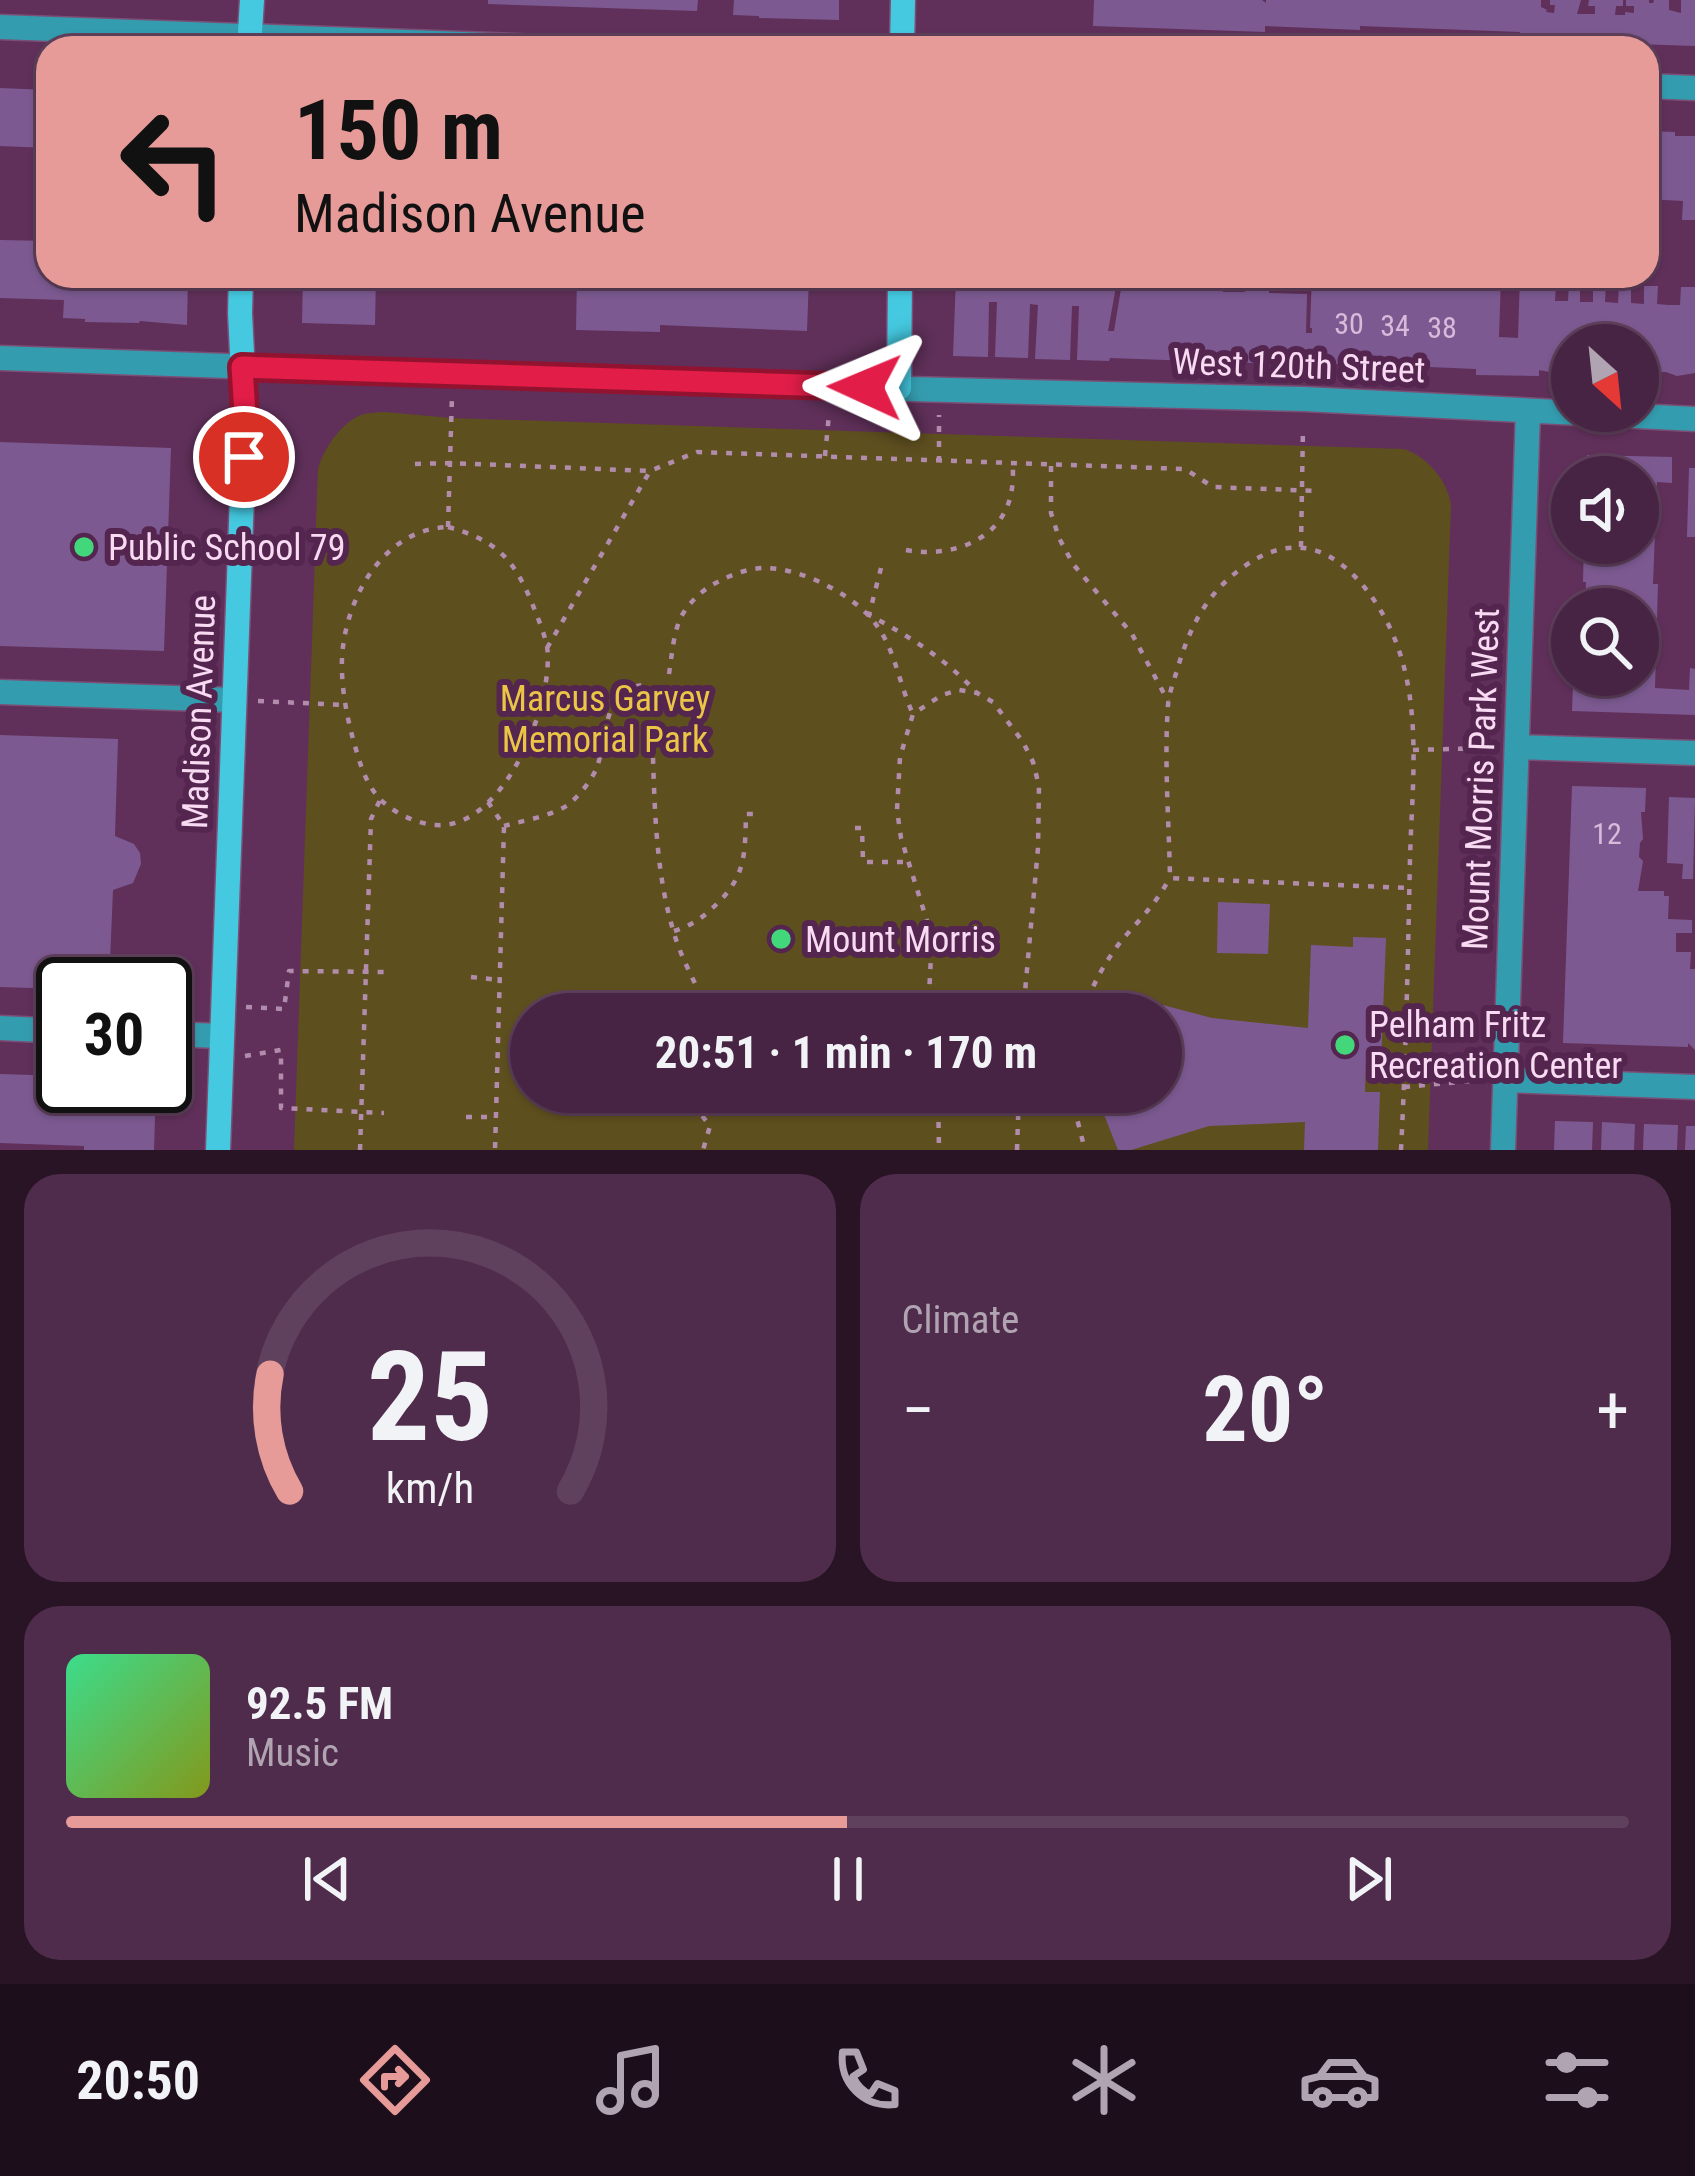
<!DOCTYPE html>
<meta charset="utf-8">
<style>
:root{--surface:#482444;--page:#4f2c4b;--text:#f1f3f6;--muted:#b1a4b2;--line:#60415d;--accent:#e69b98}
body{margin:0;font-family:"Roboto Condensed",sans-serif;background:var(--page);color:var(--text);height:100vh;display:flex;flex-direction:column;font-size:45px;white-space:nowrap}
*{box-sizing:border-box;margin:0}
p{font-size:39px;color:var(--muted)}
.icon{flex:none;width:66px;height:66px;fill:none;stroke:currentColor;stroke-width:2;stroke-linecap:round;stroke-linejoin:round}
.map{position:relative;height:1150px;overflow:hidden}
.drawer{display:flex;flex-direction:column;gap:24px;padding:24px;background:#281425;flex:1}
.drawer>*{flex:none}
.banner{position:absolute;left:36px;top:36px;width:1623px;height:252px;border-radius:36px;box-shadow:0 3px 9px #0004,0 0 0 3px var(--line);background:#e69b98;color:#111;overflow:hidden}
.needle{width:78px;rotate:153deg}
.tools{position:absolute;left:1551px;top:324px;display:grid;gap:24px}
.tools a{display:grid;place-items:center;width:108px;height:108px;border-radius:50%;background:var(--surface);box-shadow:0 3px 9px #0004,0 0 0 3px var(--line);font-size:60px}
.speed{position:absolute;left:36px;top:957px;display:flex;gap:24px;font-size:60px;font-weight:700;text-align:center}
.speed>*{display:grid;place-content:center;width:156px;height:156px;border-radius:50%;background:var(--surface);box-shadow:0 3px 9px #0004,0 0 0 3px var(--line);line-height:1}
.speed .limit{border:6px solid #111;border-radius:18px;background:#fff;color:#111}
.pin{position:absolute;display:grid;place-items:center;width:102px;height:102px;color:#fff;margin:-51px;border:6px solid #fff;border-radius:50%;box-shadow:0 3px 12px #0007}
.me{position:absolute;width:132px;margin:-66px;rotate:271deg;stroke-linejoin:round;filter:drop-shadow(0 0 9px #0008)}
.turn{display:flex;align-items:center;gap:42px;height:252px;padding:0 60px;font-size:54px}
.turn .icon{width:156px;height:156px;stroke-width:2.5}
.turn b{display:block;font-size:84px;line-height:102px}
.big{font-size:90px;font-weight:700;line-height:1.1}
.drawer .card{flex:1;display:flex;flex-direction:column;justify-content:center;gap:18px;min-width:0;padding:0 42px;border-radius:36px;background:var(--page)}
.drawer .dial{align-items:center;gap:0}
.dial svg{height:312px;overflow:visible;fill:none;stroke:var(--line);stroke-width:7;stroke-linecap:round;text-anchor:middle}
.dial text{fill:var(--text);stroke:none}
.song{display:flex;align-items:center;gap:36px}
.cover{width:144px;height:144px;border-radius:18px;background:linear-gradient(135deg,hsl(150 70% 55%),hsl(70 70% 35%))}
.played{height:12px;border-radius:6px;background:linear-gradient(90deg,var(--accent) 50%,var(--line) 50%)}
.keys{display:flex;justify-content:space-around;direction:ltr}
.heat{display:flex;justify-content:space-between;align-items:center;font-size:66px;direction:ltr}
.drawer .tiles{flex:1;display:grid;gap:24px;grid-template-columns:1fr 1fr}
.card:last-child{grid-column:span 2}
.trip{position:absolute;left:510px;top:993px;width:672px;height:120px;border-radius:60px;background:var(--surface);box-shadow:0 3px 9px #0004,0 0 0 3px var(--line);font-weight:700;line-height:120px;text-align:center}
.dock{display:flex;height:192px;justify-content:space-around;align-items:center;background:#1d0e1b;color:var(--muted)}
.dock .icon{width:84px;height:84px}
.dock .active{color:var(--accent)}
.dock b{font-size:54px;color:var(--text)}
.map>svg:first-child{display:block}
</style>
<div class="map">
<svg width="1695" height="1150" viewBox="0 0 1695 1150">
<rect width="100%" height="100%" fill="#60305a"/>
<path fill="#5e4f1f" fill-rule="evenodd" d="M 385,412 L 451,418 L 1403,449 C 1426,455 1448,481 1451,505 L 1428,1150 L 294,1150 L 318,469 C 323,449 343,420 364,414 C 368,413 381,412 385,412 ZM 531,1014 L 1161,1014 L 1161,1092 L 531,1092 Z"/>
<path fill="#7c5a91" d="M 488,0 L 698,0 L 697,11 L 488,4 Z
M 734,0 L 839,0 L 839,20 L 759,18 L 759,16 L 733,15 Z
M 1094,0 L 1262,0 L 1266,3 L 1266,0 L 1541,0 L 1541,7 L 1547,10 L 1546,12 L 1554,13 L 1555,5 L 1550,5 L 1550,0 L 1581,0 L 1577,14 L 1595,14 L 1595,6 L 1588,6 L 1589,0 L 1623,0 L 1623,6 L 1616,6 L 1615,15 L 1625,15 L 1625,12 L 1634,13 L 1634,6 L 1626,6 L 1626,0 L 1649,0 L 1649,3 L 1653,3 L 1654,0 L 1669,0 L 1669,10 L 1681,13 L 1681,0 L 1695,0 L 1695,46 L 1520,40 L 1520,32 L 1360,26 L 1360,30 L 1265,26 L 1265,32 L 1093,26 Z
M 0,88 L 48,90 L 48,148 L 0,146 Z
M 1647,131 L 1675,132 L 1675,136 L 1695,136 L 1695,220 L 1682,220 L 1683,201 L 1647,199 Z
M 0,240 L 48,241 L 48,276 L 188,276 L 187,325 L 140,321 L 139,323 L 85,322 L 85,319 L 63,318 L 64,300 L 0,298 Z
M 303,276 L 376,276 L 375,325 L 302,323 Z
M 577,276 L 809,276 L 807,331 L 660,325 L 660,332 L 576,330 Z
M 956,276 L 1031,279 L 1033,276 L 1054,276 L 1054,279 L 1117,281 L 1108,331 L 1114,331 L 1121,289 L 1199,291 L 1199,276 L 1224,276 L 1223,292 L 1245,292 L 1245,277 L 1269,278 L 1269,293 L 1307,294 L 1306,333 L 1312,333 L 1312,328 L 1310,328 L 1312,276 L 1338,276 L 1338,285 L 1479,290 L 1479,276 L 1501,276 L 1499,337 L 1518,338 L 1520,276 L 1542,276 L 1542,283 L 1556,284 L 1555,301 L 1568,301 L 1569,283 L 1580,284 L 1580,302 L 1593,302 L 1593,284 L 1606,284 L 1605,302 L 1618,303 L 1619,285 L 1631,285 L 1631,303 L 1644,304 L 1644,286 L 1658,286 L 1657,304 L 1668,305 L 1680,305 L 1681,287 L 1695,287 L 1695,373 L 1677,376 L 1666,372 L 1638,373 L 1638,345 L 1572,345 L 1572,374 L 1566,371 L 1554,373 L 1539,370 L 1539,376 L 1476,375 L 1476,369 L 1383,365 L 1336,364 L 1335,366 L 1110,358 L 1109,361 L 1077,360 L 1079,306 L 1072,306 L 1070,360 L 1035,359 L 1038,305 L 1030,304 L 1028,358 L 995,357 L 997,302 L 989,302 L 988,357 L 953,356 Z
M 0,442 L 171,448 L 164,651 L 0,646 Z
M 1587,455 L 1672,457 L 1672,483 L 1657,482 L 1653,584 L 1658,584 L 1655,688 L 1689,690 L 1690,668 L 1695,669 L 1695,715 L 1572,711 L 1573,685 L 1583,686 L 1583,675 L 1638,675 L 1638,609 L 1585,609 L 1586,582 L 1583,582 L 1584,543 L 1638,543 L 1638,477 L 1586,477 Z
M 1689,468 L 1695,468 L 1695,537 L 1687,537 Z
M 0,735 L 118,739 L 115,836 L 134,844 L 140,853 L 141,864 L 133,883 L 113,890 L 109,984 L 63,984 L 63,989 L 0,987 Z
M 1572,786 L 1646,788 L 1645,812 L 1641,812 L 1643,839 L 1640,843 L 1639,857 L 1643,861 L 1638,891 L 1664,891 L 1664,896 L 1669,896 L 1668,919 L 1692,920 L 1692,933 L 1676,933 L 1676,952 L 1691,952 L 1690,969 L 1695,969 L 1695,1050 L 1688,1043 L 1688,1047 L 1563,1043 Z
M 1669,797 L 1695,798 L 1693,879 L 1682,879 L 1683,864 L 1667,863 Z
M 1218,902 L 1270,904 L 1268,954 L 1217,953 Z
M 1353,937 L 1386,938 L 1381,1062 L 1366,1062 L 1365,1092 L 1380,1092 L 1378,1150 L 1304,1150 L 1305,1122 L 1209,1126 L 1131,1150 L 1118,1150 L 1099,1102 L 1098,1092 L 1161,1092 L 1161,1014 L 1113,1014 L 1125,995 L 1212,1018 L 1308,1028 L 1311,945 L 1353,947 Z
M 0,1074 L 63,1076 L 63,1086 L 156,1086 L 154,1150 L 84,1150 L 84,1146 L 0,1143 Z
M 1555,1121 L 1593,1122 L 1592,1150 L 1554,1150 Z
M 1602,1122 L 1635,1124 L 1634,1150 L 1601,1150 Z
M 1644,1124 L 1678,1125 L 1677,1150 L 1643,1150 Z
M 1686,1126 L 1695,1126 L 1695,1150 L 1685,1150 Z"/>
<g fill="none" stroke-linecap="round" stroke-linejoin="round">
<defs>
<path id="minor" d="M 0,27 L 570,48
M 1647,86 L 1695,88
M 0,358 L 831,387 L 1304,399 L 1695,419
M 0,692 L 234,700
M 1517,747 L 1695,753
M 0,1028 L 63,1031
M 165,1034 L 222,1036
M 1505,1080 L 1695,1087
M 1503,1150 L 1528,411"/>
<path id="secondary" d="M 249,48 L 252,0
M 902,48 L 903,0
M 899,388 L 900,276
M 218,1150 L 245,414 L 240,313 L 241,276"/>
</defs>
<use href="#minor" stroke="#7b4f75" stroke-width="27"/>
<use href="#secondary" stroke="#7b4f75" stroke-width="27"/>
<path stroke="#b28cac" stroke-width="4.5" stroke-dasharray="6 9" stroke-linecap="butt" d="M 825,456 L 829,414
M 939,462 L 939,415
M 415,464 L 450,463 L 650,471 L 697,452 L 1185,469 L 1213,487 L 1319,491
M 1051,466 L 1051,513 L 1059,538 L 1073,564 L 1132,634 L 1168,701
M 448,527 C 495,540 513,557 532,603 C 537,616 544,632 547,646 C 555,702 504,830 436,825 C 416,824 392,812 379,798 C 364,781 359,760 353,739 C 346,713 341,685 342,658 C 345,599 383,529 448,527 Z
M 448,527 L 452,396
M 1301,547 L 1303,427
M 906,550 C 949,558 1001,542 1011,494 C 1013,485 1013,474 1013,465
M 881,568 L 869,615 C 909,636 946,659 977,693
M 547,648 L 650,471
M 669,674 C 672,655 673,636 680,619 C 687,605 699,593 712,585 C 728,576 747,568 765,568 C 799,568 843,590 866,613 C 895,641 897,680 913,714
M 258,701 L 346,705
M 1413,750 L 1491,748
M 653,758 C 655,821 657,888 679,948 C 686,966 695,983 703,1000 L 689,1014
M 488,802 L 504,826 L 495,1150
M 504,826 C 525,820 549,817 568,805 C 579,796 592,780 597,767 C 608,737 602,685 647,685
M 855,828 L 862,828 L 863,862 L 908,862
M 674,931 C 687,927 698,921 708,912 C 745,880 745,860 746,814 L 753,814
M 471,977 L 500,980
M 246,1007 L 284,1009 L 289,971 L 388,972
M 928,1014 L 932,937 L 901,838 L 897,810 L 900,757 L 913,714 L 942,695 L 959,690 L 977,693 L 993,702 L 1023,742 L 1033,762 L 1039,786 L 1038,848 L 1023,1014
M 1082,1014 C 1092,985 1108,955 1129,932 C 1144,915 1158,900 1169,879
M 245,1056 L 281,1050 L 281,1108 L 384,1113
M 1404,1087 L 1482,1080
M 684,1092 L 710,1126 L 703,1150
M 938,1092 L 939,1150
M 1073,1092 L 1073,1103 L 1085,1150
M 466,1117 L 496,1117
M 360,1150 L 371,819 L 380,800
M 1017,1150 L 1019,1092
M 1401,1150 C 1406,1053 1408,955 1410,858 C 1412,786 1422,710 1396,642 C 1382,605 1347,553 1304,548 C 1280,545 1257,556 1238,571 C 1204,597 1189,630 1177,670 C 1174,681 1169,693 1168,705 C 1164,762 1169,821 1170,878 L 1409,888"/>
<use href="#minor" stroke="#349caf" stroke-width="24"/>
<use href="#secondary" stroke="#44c9e0" stroke-width="24"/>
</g>
<g fill="none" stroke-linecap="round" stroke-linejoin="round">
<defs>
<path id="route" d="M 244,457 L 245,414 L 242,367 L 865,387"/>
</defs>
<use href="#route" stroke="#92132f" stroke-width="30"/>
<use href="#route" stroke="#e11d48" stroke-width="21"/>
</g>
<g fill="#43d77b" stroke="#54254f" stroke-width="4.5">
<circle cx="84" cy="547" r="12"/>
<circle cx="781" cy="939" r="12"/>
<circle cx="1345" cy="1045" r="12"/>
</g>
<g text-anchor="middle" stroke-width="12" stroke-linejoin="round" paint-order="stroke">
<g font-size="30" fill="#d9bada">
<text x="1349" y="334">30</text>
<text x="1395" y="336">34</text>
<text x="1442" y="338">38</text>
<text x="1607" y="844">12</text>
</g>
<g font-size="36" fill="#f8daf2" stroke="#54254f">
<text transform="translate(1299 365) rotate(2)" y="13">West 120th Street</text>
<text transform="translate(198 712) rotate(-88)" y="13">Madison Avenue</text>
<text transform="translate(1480 779) rotate(-88)" y="13">Mount Morris Park West</text>
</g>
<g font-size="36" fill="#f8daf2" stroke="#54254f" text-anchor="start">
<text x="108" y="560">Public School 79</text>
<text x="805" y="952">Mount Morris</text>
<text x="1369" y="1037">Pelham Fritz<tspan x="1369" dy="41">Recreation Center</tspan></text>
</g>
<g font-size="36" fill="#ebc545" stroke="#54254f">
<text x="605" y="711">Marcus Garvey<tspan x="605" dy="41">Memorial Park</tspan></text>
</g>
</g>
</svg>
<div class="tools">
<a><svg class="needle" viewBox="-14 -14 28 28"><path d="M0-13l5 13h-10z" fill="#e53935"/><path d="M0 13l5-13h-10z" fill="#b1a4b2"/></svg></a>
<a><svg class="icon" aria-label="sound" viewBox="0 0 24 24"><path d="M4 9h4l5-4v14l-5-4H4zM17 9q2 3 0 6"/></svg></a>
<a><svg class="icon" aria-label="search" viewBox="0 0 24 24"><circle cx="10" cy="10" r="6"/><path d="M15 15l6 6"/></svg></a>
</div>
<div class="speed"><div class="limit">30</div></div>
<div class="pin" style="left:244px;top:457px;background:#d93025"><svg class="icon" aria-label="arrive" viewBox="0 0 24 24"><path d="M6 21V4h12l-3 4 3 4H6"/></svg></div>
<svg class="me" style="left:865px;top:387px" viewBox="-20 -20 40 40"><path d="M0-17L14 15 0 8-14 15z" fill="#e11d48" stroke="#fff" stroke-width="4"/></svg>
<div class="trip">20:51 · 1 min · 170 m</div>
<div class="banner">
<div class="turn"><svg class="icon" aria-label="left" viewBox="0 0 24 24"><path d="M17 20v-9H6M10 6l-5 5 5 5"/></svg><div><b>150 m</b>Madison Avenue</div></div>
</div>
</div>
<section class="drawer">
<div class="tiles">
<div class="card dial"><svg viewBox="0 0 100 80">
<path d="M14 69A42 42 0 1 1 86 69"/>
<path d="M14 69A42 42 0 0 1 9 39" stroke="#e69b98"/>
<text x="50" y="56" font-size="32" font-weight="700">25</text>
<text x="50" y="72" font-size="11">km/h</text>
</svg></div>
<div class="card"><p>Climate</p>
<div class="heat"><a>−</a><b class="big">20°</b><a>+</a></div>
</div>
<div class="card">
<div class="song"><i class="cover"></i><div><b>92.5 FM</b><p>Music</p></div></div>
<div class="played"></div>
<div class="keys"><svg class="icon" aria-label="previous" viewBox="0 0 24 24"><path d="M18 5L8 12l10 7zM5 5v14"/></svg><svg class="icon" aria-label="pause" viewBox="0 0 24 24"><path d="M8 5v14M16 5v14"/></svg><svg class="icon" aria-label="next" viewBox="0 0 24 24"><path d="M6 5l10 7-10 7zM19 5v14"/></svg></div>
</div>
</div>
</section>
<nav class="dock">
<b>20:50</b>
<svg class="icon active" aria-label="directions" viewBox="0 0 24 24"><path d="M12 3l9 9-9 9-9-9zM9 14v-3h6M13 9l2 2-2 2"/></svg>
<svg class="icon" aria-label="music" viewBox="0 0 24 24"><path d="M9 18V5l10-2v13"/><circle cx="6" cy="18" r="3"/><circle cx="16" cy="16" r="3"/></svg>
<svg class="icon" aria-label="phone" viewBox="0 0 24 24"><path d="M5 4h4l2 5-3 2q2 4 5 5l2-3 5 2v4C11 20 4 13 5 4z"/></svg>
<svg class="icon" aria-label="climate" viewBox="0 0 24 24"><path d="M12 3v18M4 7l16 10M4 17L20 7"/></svg>
<svg class="icon" aria-label="car" viewBox="0 0 24 24"><path d="M5 17H2v-5l4-1 3-4h7l3 4 3 1v5h-3M9 17h6M6 11h13"/><circle cx="7" cy="17" r="2"/><circle cx="17" cy="17" r="2"/></svg>
<svg class="icon" aria-label="filters" viewBox="0 0 24 24"><path d="M4 7h16M4 17h16"/><circle cx="9" cy="7" r="2"/><circle cx="15" cy="17" r="2"/></svg>
</nav>
